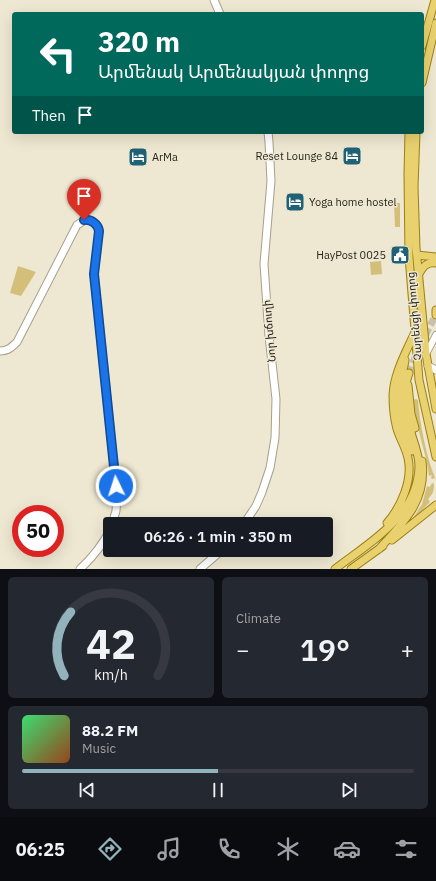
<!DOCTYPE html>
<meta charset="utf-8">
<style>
:root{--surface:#171b24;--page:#242831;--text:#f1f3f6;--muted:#9ea1a6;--line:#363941;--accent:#92b2bc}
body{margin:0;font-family:"IBM Plex Sans","Noto Sans Armenian",sans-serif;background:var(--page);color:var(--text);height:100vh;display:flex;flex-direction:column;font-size:15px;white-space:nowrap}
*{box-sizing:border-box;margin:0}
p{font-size:13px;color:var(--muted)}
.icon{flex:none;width:22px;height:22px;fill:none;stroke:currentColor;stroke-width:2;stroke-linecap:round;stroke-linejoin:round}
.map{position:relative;height:569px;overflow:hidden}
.details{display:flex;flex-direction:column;gap:8px;padding:8px;background:#0d0f14;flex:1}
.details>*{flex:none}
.guide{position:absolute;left:12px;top:12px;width:412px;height:122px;border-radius:4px;box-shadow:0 4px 16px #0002;background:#00695c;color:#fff;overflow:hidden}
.speed{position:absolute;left:12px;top:505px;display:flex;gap:8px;font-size:20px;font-weight:700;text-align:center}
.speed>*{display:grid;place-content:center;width:52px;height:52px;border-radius:50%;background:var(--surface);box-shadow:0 4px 16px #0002;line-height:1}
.speed .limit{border:6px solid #d22;background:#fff;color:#111}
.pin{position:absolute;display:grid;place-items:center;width:34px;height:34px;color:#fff;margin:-41px -17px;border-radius:50% 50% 50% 0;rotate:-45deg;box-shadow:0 0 4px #0007}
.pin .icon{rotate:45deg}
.me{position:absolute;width:44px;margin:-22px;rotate:356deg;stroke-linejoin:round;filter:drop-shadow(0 0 3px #0008)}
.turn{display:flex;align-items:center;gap:14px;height:84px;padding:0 20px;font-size:18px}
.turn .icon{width:52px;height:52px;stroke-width:2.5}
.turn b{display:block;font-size:28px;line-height:34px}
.then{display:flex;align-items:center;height:38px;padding:0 20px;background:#0003;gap:8px;font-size:15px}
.big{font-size:30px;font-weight:600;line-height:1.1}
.details .tile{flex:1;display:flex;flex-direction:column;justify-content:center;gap:6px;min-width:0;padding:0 14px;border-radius:6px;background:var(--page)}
.details .dial{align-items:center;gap:0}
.dial svg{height:104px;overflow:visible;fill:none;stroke:var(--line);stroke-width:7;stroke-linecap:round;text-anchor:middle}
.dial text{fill:var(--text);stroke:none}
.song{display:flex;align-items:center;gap:12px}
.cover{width:48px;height:48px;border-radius:6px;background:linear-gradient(135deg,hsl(140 70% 55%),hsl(20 70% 35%))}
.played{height:4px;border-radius:2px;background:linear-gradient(90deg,var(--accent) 50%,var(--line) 50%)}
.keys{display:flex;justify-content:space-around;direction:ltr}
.heat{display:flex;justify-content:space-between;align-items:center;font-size:22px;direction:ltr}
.details .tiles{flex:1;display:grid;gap:8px;grid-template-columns:1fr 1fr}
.tile:last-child{grid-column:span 2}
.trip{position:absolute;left:103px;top:517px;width:230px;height:40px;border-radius:4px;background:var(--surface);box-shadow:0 4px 16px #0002;font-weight:600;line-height:40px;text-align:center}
.dock{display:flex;height:64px;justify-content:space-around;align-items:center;background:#090b0e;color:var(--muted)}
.dock .icon{width:28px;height:28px}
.dock .selected{color:var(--accent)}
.dock b{font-size:18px;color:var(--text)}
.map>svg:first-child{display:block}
</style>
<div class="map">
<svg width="436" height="569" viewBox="0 0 436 569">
<rect width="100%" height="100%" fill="#eee7d1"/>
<path fill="#d4bf7a" d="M 394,203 L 400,203 L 400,227 L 395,227 Z
M 381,261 L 382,274 L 371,275 L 370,262 Z
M 18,266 L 36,272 L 21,296 L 10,293 Z
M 416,399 L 418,400 C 420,425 426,455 435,478 L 433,479 L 431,478 L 432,475 L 429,476 C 426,450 415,426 413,400 Z
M 432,483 L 434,484 C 434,491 433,494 428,499 L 430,502 L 410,523 L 422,504 L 427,486 L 430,487 Z"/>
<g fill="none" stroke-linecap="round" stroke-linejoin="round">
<path stroke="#c6c0ad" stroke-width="7" stroke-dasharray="7 3.5" stroke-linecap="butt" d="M 409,373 L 418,350 L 434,318"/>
<defs>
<path id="tertiary" d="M 426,354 L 436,335"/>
<path id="secondary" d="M 214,0 L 220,14
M 0,351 C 8,351 12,347 17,342 L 77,225 L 85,220 C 92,220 98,224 99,232 L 94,274 L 115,476 L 117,495 L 116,511 L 112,524
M 428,366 L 436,370
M 244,524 L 256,506 L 262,492 L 270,468 L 275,438 L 276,399 L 269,336 L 264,264 L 271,181 L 269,142 L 268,132
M 80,569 C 93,557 102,546 110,530
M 200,569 L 222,550"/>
<path id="primary" d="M 422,46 L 435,0
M 422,83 L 436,23
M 409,132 L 408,174 L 409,257 L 419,380 L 436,457
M 416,132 L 414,187 L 416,248 L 426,354 L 436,409
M 417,255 L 436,257
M 419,274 C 423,266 427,262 436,263
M 436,315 L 436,310
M 405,360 C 404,369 400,378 399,388 C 396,410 404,430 412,451
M 408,385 L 411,414 L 415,428
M 387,523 C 401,507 413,480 408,458 C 406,448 400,439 397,429 C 394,418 393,406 393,395 C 394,373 406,352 415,332
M 392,540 L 436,505
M 379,549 C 404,522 427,501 422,461
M 335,569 C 370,542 418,516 419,466 C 419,456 415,445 412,436 C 406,412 400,398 409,373
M 351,569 L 383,546"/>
</defs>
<use href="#tertiary" stroke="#a69f8a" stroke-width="8"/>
<use href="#secondary" stroke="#a69f8a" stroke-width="9"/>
<use href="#primary" stroke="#9b8012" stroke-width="9"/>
<use href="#tertiary" stroke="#fff" stroke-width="6"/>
<use href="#secondary" stroke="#fff" stroke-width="7"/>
<use href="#primary" stroke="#e8d16e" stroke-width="7"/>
</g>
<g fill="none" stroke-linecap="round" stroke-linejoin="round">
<defs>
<path id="route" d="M 84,220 C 91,219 98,224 99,231 L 94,274 L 116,486"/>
</defs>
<use href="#route" stroke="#114b97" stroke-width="10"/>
<use href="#route" stroke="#1a73e8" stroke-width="7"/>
</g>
<defs>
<symbol id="hotel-square" viewBox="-11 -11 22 22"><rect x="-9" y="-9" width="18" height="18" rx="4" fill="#1f6275" stroke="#eee7d1"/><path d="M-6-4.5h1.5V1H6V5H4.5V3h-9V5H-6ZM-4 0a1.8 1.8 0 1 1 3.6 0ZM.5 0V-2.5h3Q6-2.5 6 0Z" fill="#fff"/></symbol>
<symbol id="civic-square" viewBox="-11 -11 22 22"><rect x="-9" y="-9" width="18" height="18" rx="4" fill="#1f6275" stroke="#eee7d1"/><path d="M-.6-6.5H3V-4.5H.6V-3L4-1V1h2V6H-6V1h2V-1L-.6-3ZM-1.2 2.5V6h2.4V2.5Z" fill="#fff"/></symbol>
</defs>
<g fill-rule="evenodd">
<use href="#hotel-square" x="341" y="145" width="22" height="22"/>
<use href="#hotel-square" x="127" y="146" width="22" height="22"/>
<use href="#hotel-square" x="284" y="191" width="22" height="22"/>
<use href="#civic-square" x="389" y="244" width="22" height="22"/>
</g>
<g text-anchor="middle" stroke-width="3" stroke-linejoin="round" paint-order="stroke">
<g font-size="11" fill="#27241c" stroke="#eee7d1" text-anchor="end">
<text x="338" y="160">Reset Lounge 84</text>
<text x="152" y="161" text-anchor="start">ArMa</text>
<text x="309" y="206" text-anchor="start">Yoga home hostel</text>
<text x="386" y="259">HayPost 0025</text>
</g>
<g font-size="11" fill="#27241c" stroke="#eee7d1">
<text transform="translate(414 316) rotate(-95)" y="4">Չարենցի փողոց</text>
<text transform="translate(269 331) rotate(-95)" y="4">Նոր խճուղի</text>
</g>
</g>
</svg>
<div class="speed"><div class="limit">50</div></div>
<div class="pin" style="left:84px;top:220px;background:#d93025"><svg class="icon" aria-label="arrive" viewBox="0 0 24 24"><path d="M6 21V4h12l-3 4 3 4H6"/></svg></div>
<svg class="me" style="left:116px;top:486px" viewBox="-20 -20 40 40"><circle r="17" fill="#1a73e8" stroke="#fff" stroke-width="3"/><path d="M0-11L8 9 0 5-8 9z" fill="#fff"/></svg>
<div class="trip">06:26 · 1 min · 350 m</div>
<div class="guide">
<div class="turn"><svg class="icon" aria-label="left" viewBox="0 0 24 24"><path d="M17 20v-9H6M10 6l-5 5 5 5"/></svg><div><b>320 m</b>Արմենակ Արմենակյան փողոց</div></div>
<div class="then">Then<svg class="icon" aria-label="arrive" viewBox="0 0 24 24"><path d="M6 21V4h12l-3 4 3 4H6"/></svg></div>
</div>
</div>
<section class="details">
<div class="tiles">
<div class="tile dial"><svg viewBox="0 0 100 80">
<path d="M14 69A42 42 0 1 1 86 69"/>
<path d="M14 69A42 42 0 0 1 19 20" stroke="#92b2bc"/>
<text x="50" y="56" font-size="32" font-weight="700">42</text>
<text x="50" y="72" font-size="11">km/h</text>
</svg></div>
<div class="tile"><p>Climate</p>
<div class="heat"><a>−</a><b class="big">19°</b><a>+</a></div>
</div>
<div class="tile">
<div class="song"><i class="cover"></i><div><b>88.2 FM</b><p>Music</p></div></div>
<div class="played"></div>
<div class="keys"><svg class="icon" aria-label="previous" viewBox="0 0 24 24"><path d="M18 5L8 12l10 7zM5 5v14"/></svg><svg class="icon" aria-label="pause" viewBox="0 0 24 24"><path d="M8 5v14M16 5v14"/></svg><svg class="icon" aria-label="next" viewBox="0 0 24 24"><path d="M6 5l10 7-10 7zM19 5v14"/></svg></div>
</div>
</div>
</section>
<nav class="dock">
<b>06:25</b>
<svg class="icon selected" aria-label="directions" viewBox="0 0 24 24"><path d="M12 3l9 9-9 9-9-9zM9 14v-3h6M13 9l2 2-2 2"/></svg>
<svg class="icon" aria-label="music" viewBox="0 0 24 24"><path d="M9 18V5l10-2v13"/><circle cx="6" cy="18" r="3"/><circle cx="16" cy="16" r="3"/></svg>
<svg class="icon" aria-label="phone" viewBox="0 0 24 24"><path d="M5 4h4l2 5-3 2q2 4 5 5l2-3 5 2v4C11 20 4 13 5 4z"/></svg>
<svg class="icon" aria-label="climate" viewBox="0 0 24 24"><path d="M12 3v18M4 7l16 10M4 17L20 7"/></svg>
<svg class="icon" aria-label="car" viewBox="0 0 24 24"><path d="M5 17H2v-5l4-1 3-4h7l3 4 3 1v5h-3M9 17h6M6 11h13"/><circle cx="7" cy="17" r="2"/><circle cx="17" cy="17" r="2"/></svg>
<svg class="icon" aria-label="filters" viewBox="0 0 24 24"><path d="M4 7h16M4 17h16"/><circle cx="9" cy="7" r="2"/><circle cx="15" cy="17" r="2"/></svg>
</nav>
